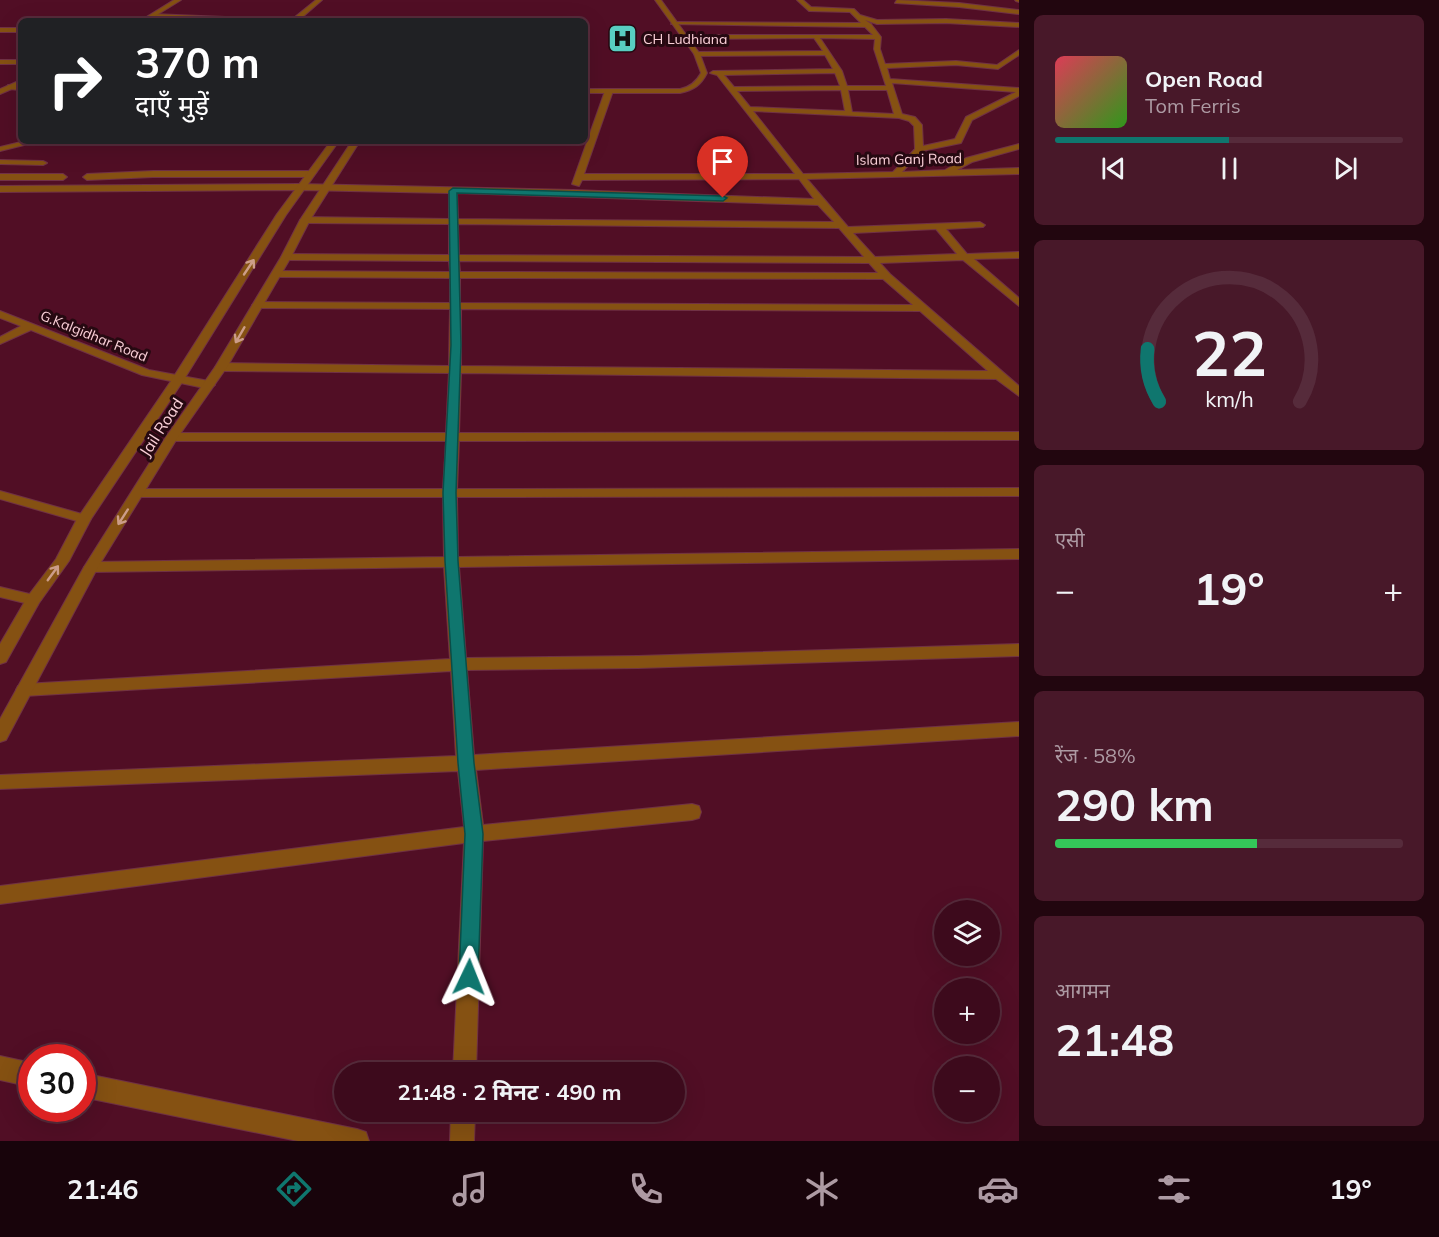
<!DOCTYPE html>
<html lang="hi">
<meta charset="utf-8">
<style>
:root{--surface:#3d0a1c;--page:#481829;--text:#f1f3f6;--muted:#ad9aa3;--line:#562b3b;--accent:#0f766e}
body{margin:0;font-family:Mulish,"Noto Sans Devanagari",sans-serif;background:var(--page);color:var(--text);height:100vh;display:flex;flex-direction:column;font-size:22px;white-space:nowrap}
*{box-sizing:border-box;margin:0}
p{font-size:20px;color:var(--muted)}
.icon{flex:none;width:33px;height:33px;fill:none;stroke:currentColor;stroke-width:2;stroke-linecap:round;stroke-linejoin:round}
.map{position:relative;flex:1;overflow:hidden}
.details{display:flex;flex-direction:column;gap:15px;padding:15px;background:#22060f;width:420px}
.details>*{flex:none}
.top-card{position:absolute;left:18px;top:18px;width:570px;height:126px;border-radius:9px;box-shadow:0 6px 24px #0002,0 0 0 2px var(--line);background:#202124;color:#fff;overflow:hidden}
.tools{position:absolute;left:934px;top:900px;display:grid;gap:12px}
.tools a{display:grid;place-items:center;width:66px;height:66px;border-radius:50%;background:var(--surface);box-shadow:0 6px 24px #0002,0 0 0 2px var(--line);font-size:30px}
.speed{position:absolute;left:18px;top:1044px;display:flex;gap:12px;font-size:30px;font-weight:700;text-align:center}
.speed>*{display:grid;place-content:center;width:78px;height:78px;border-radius:50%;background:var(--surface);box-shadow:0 6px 24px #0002,0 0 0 2px var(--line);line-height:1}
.speed .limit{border:9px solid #d22;background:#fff;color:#111}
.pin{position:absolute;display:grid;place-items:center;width:51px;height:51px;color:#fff;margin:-62px -26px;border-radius:50% 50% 50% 0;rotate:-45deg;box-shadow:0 0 6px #0007}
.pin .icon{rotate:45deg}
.me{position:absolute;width:66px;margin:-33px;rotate:2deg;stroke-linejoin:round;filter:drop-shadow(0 0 4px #0008)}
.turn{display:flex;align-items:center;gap:21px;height:126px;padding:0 18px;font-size:27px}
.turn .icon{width:78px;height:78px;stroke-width:2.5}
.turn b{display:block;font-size:42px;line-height:51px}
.big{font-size:45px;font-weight:700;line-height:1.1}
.details .card{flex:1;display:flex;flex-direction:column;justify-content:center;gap:9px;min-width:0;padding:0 21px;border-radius:9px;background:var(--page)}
.details .dial{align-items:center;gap:0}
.dial svg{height:156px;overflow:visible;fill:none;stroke:var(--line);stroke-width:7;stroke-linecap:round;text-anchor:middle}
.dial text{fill:var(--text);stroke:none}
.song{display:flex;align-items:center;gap:18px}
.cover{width:72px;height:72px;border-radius:9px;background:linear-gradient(135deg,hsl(350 70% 55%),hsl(110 70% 35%))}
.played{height:6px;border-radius:3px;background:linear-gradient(90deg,var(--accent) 50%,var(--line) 50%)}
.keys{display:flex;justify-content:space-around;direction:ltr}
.heat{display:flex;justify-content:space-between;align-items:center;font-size:33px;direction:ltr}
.charge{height:9px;border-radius:4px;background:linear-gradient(90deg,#34c759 58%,var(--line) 0)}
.trip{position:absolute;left:334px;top:1062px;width:351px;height:60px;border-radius:30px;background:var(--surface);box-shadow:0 6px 24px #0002,0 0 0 2px var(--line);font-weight:700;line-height:60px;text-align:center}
.dock{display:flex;height:96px;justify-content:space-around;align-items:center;background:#18040b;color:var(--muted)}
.dock .icon{width:42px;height:42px}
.dock .current{color:var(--accent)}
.dock b{font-size:27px;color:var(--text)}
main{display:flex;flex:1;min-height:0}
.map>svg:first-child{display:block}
</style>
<main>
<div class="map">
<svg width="1019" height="1141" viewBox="0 0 1019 1141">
<rect width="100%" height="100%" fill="#510e25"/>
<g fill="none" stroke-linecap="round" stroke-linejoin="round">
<defs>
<path id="minor" d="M 316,0 L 322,0 L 299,20 L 281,21 L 295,17 Z
M 797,0 L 803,0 L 811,7 L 854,9 L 860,15 L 877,20 L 946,19 L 1019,23 L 1019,27 L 946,23 L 877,24 L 865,20 L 871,24 L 881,37 L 880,49 L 885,64 L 956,61 L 997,65 L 1019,50 L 1019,55 L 998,69 L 956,65 L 887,68 L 890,79 L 1019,88 L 1019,96 L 972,120 L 961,143 L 922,151 L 902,172 L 945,170 L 966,158 L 1019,144 L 1019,149 L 972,162 L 957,170 L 1019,168 L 1019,174 L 807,179 L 848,227 L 980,222 L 985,225 L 983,227 L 946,229 L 967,254 L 1019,252 L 1019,258 L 974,259 L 1019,298 L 1019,306 L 963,260 L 880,263 L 890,274 L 1019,386 L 1019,396 L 996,379 L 461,373 L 459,433 L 1019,432 L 1019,440 L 459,441 L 457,489 L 1019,488 L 1019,496 L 457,497 L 458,557 L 1019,549 L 1019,559 L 459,567 L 466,658 L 638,656 L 1019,644 L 1019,656 L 638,668 L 467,670 L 474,755 L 1019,722 L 1019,736 L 476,770 L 483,825 L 692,804 L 699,806 L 701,812 L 699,818 L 692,820 L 483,841 L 476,1072 L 453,1072 L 464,843 L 0,904 L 0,886 L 464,827 L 458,771 L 0,789 L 0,775 L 456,756 L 451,671 L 24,696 L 18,694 L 16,690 L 18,686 L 24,684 L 450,659 L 444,567 L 91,572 L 84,567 L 91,562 L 444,557 L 443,497 L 138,497 L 131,493 L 138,489 L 443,489 L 446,441 L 172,441 L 166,437 L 172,433 L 446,433 L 449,373 L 221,371 L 215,367 L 221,363 L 449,366 L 450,309 L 257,308 L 252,305 L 257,302 L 450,303 L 450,278 L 276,277 L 271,274 L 276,271 L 450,272 L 449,261 L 286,260 L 281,257 L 286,254 L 449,255 L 449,224 L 305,223 L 300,220 L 305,217 L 449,219 L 449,193 L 300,190 L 0,192 L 0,186 L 300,184 L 573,190 L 814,199 L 799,179 L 582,180 L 579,186 L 572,184 L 605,91 L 609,89 L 613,91 L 584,174 L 795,174 L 717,75 L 710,73 L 713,71 L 833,69 L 825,55 L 697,56 L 694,54 L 697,52 L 823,51 L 814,38 L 685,39 L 682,37 L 685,35 L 873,35 L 865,27 L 671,24 L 674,22 L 861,23 L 850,12 L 809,11 ZM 820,38 L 875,39 L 874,49 L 886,86 L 847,86 L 842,71 ZM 835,73 L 840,86 L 734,87 L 724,75 ZM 892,83 L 1016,92 L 966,117 L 955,139 L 923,146 L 922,125 L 915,117 L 902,114 ZM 841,90 L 845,111 L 750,107 L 737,91 ZM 848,90 L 887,90 L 894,114 L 852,112 ZM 753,111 L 899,118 L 909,121 L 914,126 L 915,149 L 893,172 L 803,174 ZM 457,193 L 818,205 L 834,222 L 458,219 ZM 458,224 L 839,228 L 864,257 L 459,255 ZM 936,229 L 957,254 L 875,257 L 853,233 ZM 459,261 L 869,263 L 878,273 L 460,272 ZM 460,278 L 883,279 L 913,305 L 460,303 ZM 461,309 L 920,311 L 988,371 L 461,366 Z
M 897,0 L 959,3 L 1019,10 L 1019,14 L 959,7 L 895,3 Z
M 1015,0 L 1019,0 L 1019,2 L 1016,1 Z
M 152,14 L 277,19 L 280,21 L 150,17 Z
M 0,60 L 21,60 L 21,64 L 0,64 Z
M 8,85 L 21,86 L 21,90 L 8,89 Z
M 25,141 L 40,141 L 0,151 L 0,147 Z
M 0,160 L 43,161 L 47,163 L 43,165 L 0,164 Z
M 153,171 L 310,171 L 314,174 L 310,177 L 153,177 L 87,180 L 83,177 L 87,174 Z
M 0,174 L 63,174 L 67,177 L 63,180 L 0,180 Z
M 0,311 L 149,370 L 209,381 L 215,385 L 209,389 L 142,375 L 31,330 L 0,344 L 0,337 L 21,326 L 0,318 Z
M 0,491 L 89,516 L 91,519 L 84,523 L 0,499 Z
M 0,587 L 38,596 L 41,600 L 33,605 L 0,597 Z
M 0,1056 L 32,1063 L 32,1087 L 0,1080 Z
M 82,1073 L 357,1129 L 366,1132 L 369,1141 L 298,1141 L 82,1097 Z
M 451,1112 L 475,1112 L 474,1141 L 450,1141 Z"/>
<path id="tertiary" d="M 174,0 L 181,0 L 147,21 L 140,21 Z
M 655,0 L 661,0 L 700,54 L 707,73 C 701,85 694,90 680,93 L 585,93 L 585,89 L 680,89 C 690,87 696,82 701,73 L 694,54 Z
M 0,28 L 21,28 L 21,32 L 0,32 Z
M 21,80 L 21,85 L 0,94 L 0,89 Z
M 331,141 L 339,141 L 286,215 L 183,381 L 91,519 L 69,561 L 39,603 L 6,662 L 0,664 L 0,644 L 28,596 L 56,559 L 77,519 L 171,381 L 277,214 Z
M 352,141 L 360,141 L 310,220 L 291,257 L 227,367 L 178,437 L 98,567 L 6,740 L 0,742 L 0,719 L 84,567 L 166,437 L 215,367 L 281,257 L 300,220 Z"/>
</defs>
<use href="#minor" stroke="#703145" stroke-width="2"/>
<use href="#tertiary" stroke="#703145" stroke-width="2"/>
<use href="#minor" fill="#855112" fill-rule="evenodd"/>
<use href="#tertiary" fill="#855112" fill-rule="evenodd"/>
</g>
<defs><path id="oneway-shaft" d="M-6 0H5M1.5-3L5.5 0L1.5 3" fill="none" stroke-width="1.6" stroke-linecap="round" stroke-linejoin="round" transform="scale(1.5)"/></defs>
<g stroke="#cc9d89">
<use href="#oneway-shaft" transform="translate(249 267) rotate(-56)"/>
<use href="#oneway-shaft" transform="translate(240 335) rotate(120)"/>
<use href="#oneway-shaft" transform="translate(123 517) rotate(123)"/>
<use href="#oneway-shaft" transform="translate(53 573) rotate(-54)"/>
</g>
<path fill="#0f766e" stroke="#0a4d48" stroke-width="1.5" d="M 453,188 L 723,196 L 727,198 L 723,201 L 457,193 L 461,345 L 456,493 L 458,561 L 474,763 L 483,834 L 478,977 L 476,984 L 469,987 L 462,984 L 459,977 L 465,834 L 458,763 L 445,561 L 443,493 L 451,345 L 449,191 Z"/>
<defs>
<symbol id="hospital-square" viewBox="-11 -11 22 22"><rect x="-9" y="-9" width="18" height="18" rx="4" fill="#58cec1" stroke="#260911"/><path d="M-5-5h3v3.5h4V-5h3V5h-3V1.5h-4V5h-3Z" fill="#111"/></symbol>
</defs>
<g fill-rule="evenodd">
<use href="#hospital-square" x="606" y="22" width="33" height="33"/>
</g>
<g text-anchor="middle" stroke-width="6" stroke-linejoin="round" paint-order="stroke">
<g font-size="14" fill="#fbd0d8" stroke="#260911" text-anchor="start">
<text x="643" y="44">CH Ludhiana</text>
</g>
<g font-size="14" fill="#fbd0d8" stroke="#260911">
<text transform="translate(909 159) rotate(-1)" y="5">Islam Ganj Road</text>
<text transform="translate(94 336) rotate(22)" y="5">G.Kalgidhar Road</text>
</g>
<g font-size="16" fill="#fbd0d8" stroke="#260911">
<text transform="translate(161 427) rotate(-57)" y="6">Jail Road</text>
</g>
</g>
</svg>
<div class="tools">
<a><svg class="icon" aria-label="layers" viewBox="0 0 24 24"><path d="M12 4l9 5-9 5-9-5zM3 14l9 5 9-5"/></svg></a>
<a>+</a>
<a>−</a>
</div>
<div class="speed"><div class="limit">30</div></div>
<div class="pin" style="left:723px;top:198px;background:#d93025"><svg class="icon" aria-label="arrive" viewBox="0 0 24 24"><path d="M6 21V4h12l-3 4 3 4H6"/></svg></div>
<svg class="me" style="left:469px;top:977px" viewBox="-20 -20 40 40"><path d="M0-17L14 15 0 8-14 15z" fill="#0f766e" stroke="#fff" stroke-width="4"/></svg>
<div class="trip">21:48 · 2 मिनट · 490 m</div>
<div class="top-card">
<div class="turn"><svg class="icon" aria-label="right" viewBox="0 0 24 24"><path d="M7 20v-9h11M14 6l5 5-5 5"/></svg><div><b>370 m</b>दाएँ मुड़ें</div></div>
</div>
</div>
<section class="details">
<div class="card">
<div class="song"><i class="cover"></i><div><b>Open Road</b><p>Tom Ferris</p></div></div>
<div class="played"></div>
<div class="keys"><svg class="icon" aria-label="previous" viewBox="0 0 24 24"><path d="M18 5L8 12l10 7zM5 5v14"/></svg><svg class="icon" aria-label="pause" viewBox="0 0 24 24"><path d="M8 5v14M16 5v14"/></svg><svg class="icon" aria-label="next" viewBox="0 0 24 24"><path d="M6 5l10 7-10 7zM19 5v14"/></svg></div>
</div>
<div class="card dial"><svg viewBox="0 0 100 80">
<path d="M14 69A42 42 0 1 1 86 69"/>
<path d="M14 69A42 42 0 0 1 8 42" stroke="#0f766e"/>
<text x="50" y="56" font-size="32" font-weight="700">22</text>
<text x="50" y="72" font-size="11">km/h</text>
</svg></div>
<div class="card"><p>एसी</p>
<div class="heat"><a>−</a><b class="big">19°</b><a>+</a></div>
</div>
<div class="card"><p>रेंज · 58%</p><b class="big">290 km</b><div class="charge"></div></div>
<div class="card"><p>आगमन</p><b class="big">21:48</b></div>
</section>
</main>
<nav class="dock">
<b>21:46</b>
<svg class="icon current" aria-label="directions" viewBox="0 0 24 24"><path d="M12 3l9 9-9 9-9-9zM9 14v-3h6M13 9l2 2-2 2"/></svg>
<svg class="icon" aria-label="music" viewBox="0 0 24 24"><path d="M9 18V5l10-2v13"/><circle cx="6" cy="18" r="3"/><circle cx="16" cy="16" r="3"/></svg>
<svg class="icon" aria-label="phone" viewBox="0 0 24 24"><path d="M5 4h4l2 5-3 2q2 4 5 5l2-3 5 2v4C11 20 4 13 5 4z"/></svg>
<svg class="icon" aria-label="climate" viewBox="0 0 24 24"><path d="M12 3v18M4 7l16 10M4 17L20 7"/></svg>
<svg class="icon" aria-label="car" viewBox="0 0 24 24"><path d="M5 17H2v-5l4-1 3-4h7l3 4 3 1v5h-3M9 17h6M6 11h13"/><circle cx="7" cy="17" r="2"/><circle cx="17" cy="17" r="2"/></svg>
<svg class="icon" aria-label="filters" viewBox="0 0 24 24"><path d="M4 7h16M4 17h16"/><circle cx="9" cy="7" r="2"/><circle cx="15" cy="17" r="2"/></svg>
<b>19°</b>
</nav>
